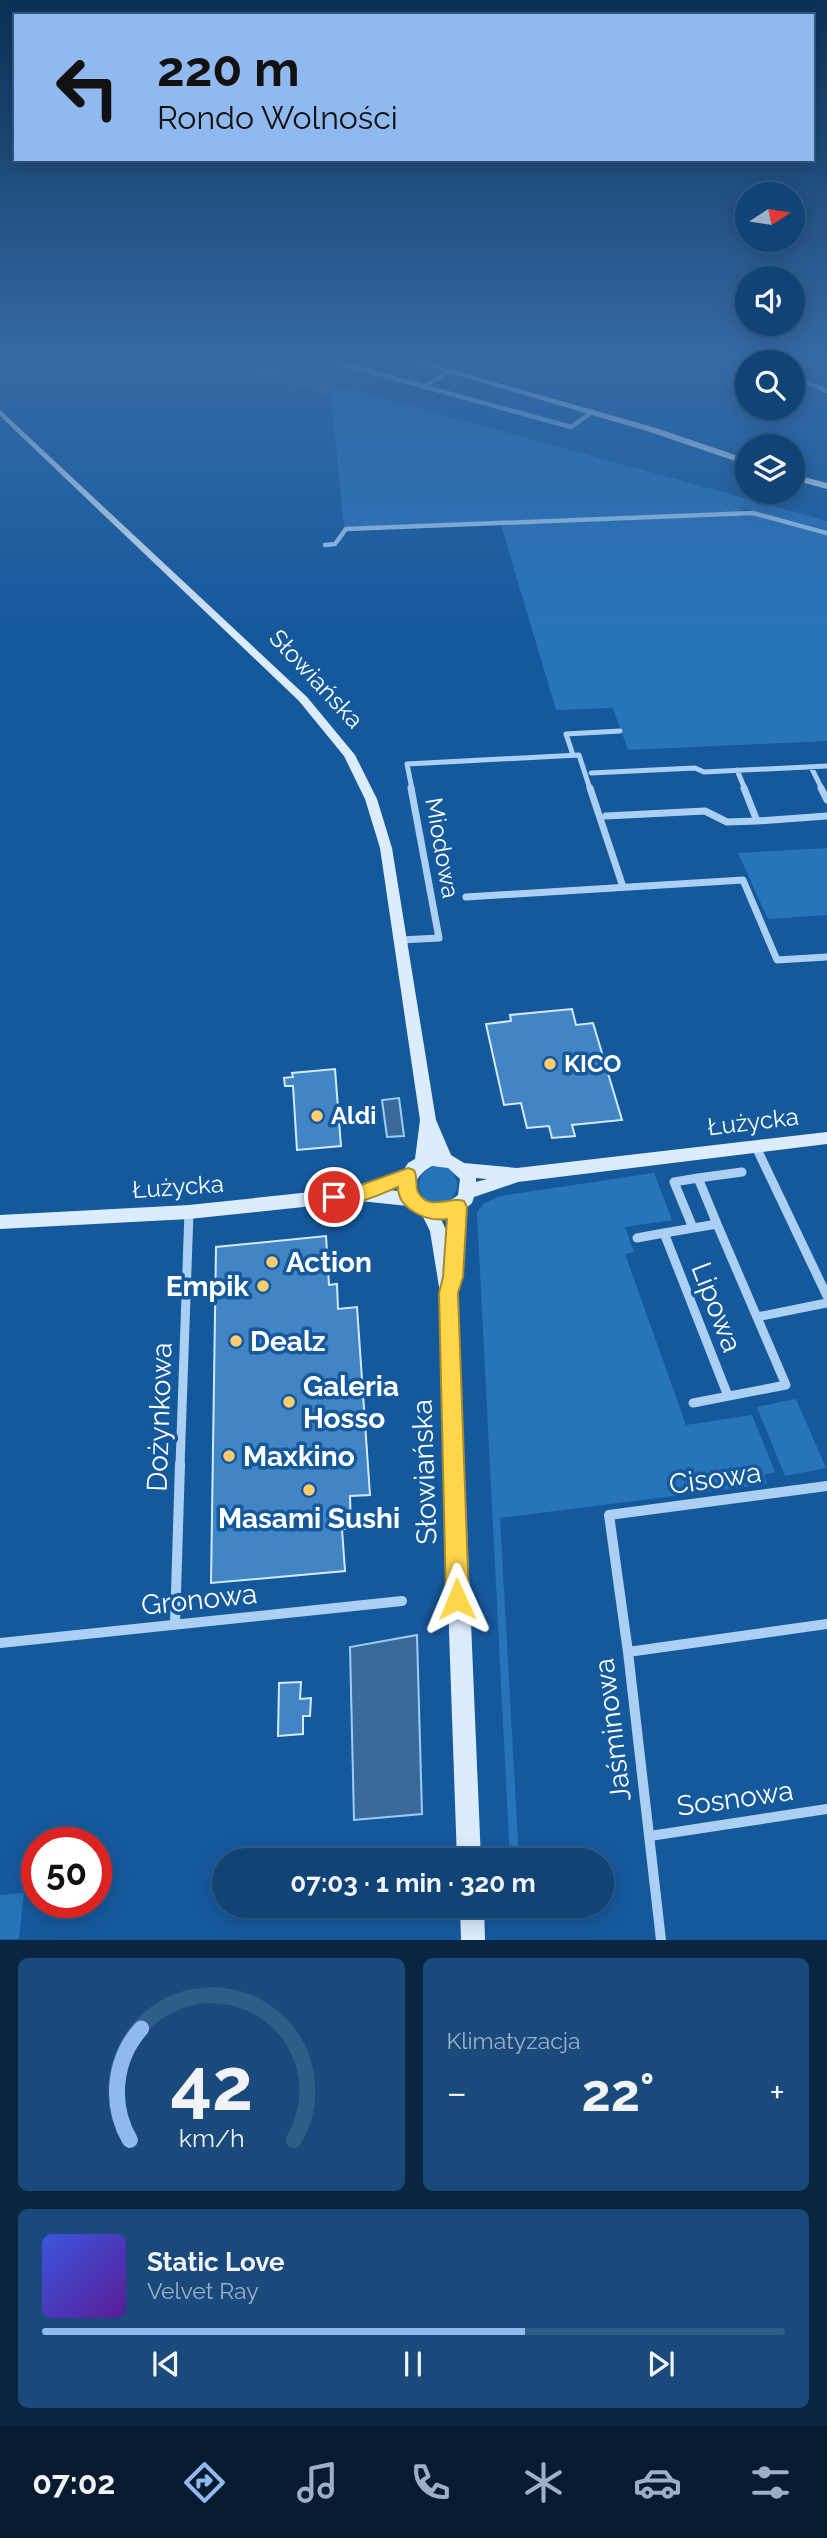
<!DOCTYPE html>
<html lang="pl">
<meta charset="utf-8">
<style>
:root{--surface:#104376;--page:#194a7b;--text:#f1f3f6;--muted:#9cb0c5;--line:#305c88;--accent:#90b9f0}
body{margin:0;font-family:Raleway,sans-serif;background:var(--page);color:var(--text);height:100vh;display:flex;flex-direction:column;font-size:26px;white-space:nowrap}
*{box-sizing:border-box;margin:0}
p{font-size:23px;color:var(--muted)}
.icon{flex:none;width:38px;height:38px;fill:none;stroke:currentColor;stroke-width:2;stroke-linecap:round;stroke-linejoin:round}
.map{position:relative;height:1940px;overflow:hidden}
.details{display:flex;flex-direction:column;gap:18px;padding:18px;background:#092541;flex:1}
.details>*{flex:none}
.banner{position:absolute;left:14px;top:14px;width:800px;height:147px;border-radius:0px;box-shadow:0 4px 18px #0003,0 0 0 2px var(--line);background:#90b9f0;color:#111;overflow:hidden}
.needle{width:46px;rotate:78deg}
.fabs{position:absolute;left:735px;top:182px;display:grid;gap:14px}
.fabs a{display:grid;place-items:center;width:70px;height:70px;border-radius:50%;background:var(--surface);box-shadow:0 4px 18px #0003,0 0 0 2px var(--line);font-size:35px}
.speed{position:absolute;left:21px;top:1827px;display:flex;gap:14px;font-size:35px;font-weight:700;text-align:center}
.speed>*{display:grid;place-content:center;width:91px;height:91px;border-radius:50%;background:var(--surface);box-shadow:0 4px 18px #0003,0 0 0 2px var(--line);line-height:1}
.speed .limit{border:10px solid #d22;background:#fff;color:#111}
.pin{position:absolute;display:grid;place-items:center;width:60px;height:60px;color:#fff;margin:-30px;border:4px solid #fff;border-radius:50%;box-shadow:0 2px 7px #0007}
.me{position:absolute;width:77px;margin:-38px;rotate:359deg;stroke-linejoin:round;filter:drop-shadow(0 0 5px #0008)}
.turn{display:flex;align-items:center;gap:24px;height:147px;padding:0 28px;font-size:32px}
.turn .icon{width:91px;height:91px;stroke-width:2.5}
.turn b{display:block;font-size:49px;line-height:60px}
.big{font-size:52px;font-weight:700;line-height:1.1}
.details .widget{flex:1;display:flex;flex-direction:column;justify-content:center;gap:10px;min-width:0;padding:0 24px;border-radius:10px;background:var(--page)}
.details .dial{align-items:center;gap:0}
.dial svg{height:182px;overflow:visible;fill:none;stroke:var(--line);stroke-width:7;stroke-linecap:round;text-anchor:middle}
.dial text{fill:var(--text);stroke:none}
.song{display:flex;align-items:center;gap:21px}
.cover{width:84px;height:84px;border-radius:10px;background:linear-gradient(135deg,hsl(230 70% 55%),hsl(270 70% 35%))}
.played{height:7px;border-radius:4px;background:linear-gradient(90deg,var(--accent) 65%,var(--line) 65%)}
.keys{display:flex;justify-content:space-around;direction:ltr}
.heat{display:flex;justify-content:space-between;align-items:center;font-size:38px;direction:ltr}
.details .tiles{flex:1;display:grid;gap:18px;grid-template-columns:1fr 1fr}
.widget:last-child{grid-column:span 2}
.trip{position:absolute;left:212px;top:1848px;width:402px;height:70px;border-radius:35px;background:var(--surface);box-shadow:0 4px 18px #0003,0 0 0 2px var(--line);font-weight:700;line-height:70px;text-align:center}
.dock{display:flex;height:112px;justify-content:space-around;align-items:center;background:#061b2f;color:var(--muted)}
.dock .icon{width:49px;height:49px}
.dock .on{color:var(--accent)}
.dock b{font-size:32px;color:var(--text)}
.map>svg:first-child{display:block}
</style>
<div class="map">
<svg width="827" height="1940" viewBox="0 0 827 1940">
<rect width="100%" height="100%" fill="#15599d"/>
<path fill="#2874bb" d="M 201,361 L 248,361 L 827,521 L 827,530 L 732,505 L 743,509 L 737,512 L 344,527 L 331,396 Z
M 753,515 L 827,535 L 827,741 L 628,750 L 613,708 L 556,710 L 501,525 Z
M 827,848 L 827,915 L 768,919 L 738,853 Z
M419 1185a19 19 0 1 1 38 0a19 19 0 1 1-38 0Z
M 654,1173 L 672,1220 L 625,1227 L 634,1252 L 625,1254 L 686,1425 L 752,1415 L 775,1472 L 764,1475 L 767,1484 L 500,1518 L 519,1860 L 510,1860 L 477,1212 L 483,1204 L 500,1196 Z
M 796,1399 L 826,1468 L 785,1476 L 757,1407 Z
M 24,1893 L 19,1939 L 0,1939 L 0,1895 Z"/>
<path fill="#396a9a" stroke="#9eccf6" stroke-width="2" d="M 399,1098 L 404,1136 L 387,1137 L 382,1100 Z
M 417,1635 L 422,1814 L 354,1820 L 350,1647 Z"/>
<path fill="#4285c5" stroke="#d4e9fd" stroke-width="2" d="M 572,1009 L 576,1025 L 593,1023 L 622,1120 L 572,1125 L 575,1136 L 552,1138 L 549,1126 L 527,1128 L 521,1103 L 504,1105 L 486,1024 L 511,1021 L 510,1015 Z
M 335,1069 L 341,1146 L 297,1150 L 293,1086 L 285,1086 L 284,1078 L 293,1077 L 292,1073 Z
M 326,1236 L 329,1285 L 337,1284 L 338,1309 L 357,1307 L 370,1495 L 350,1496 L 351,1528 L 342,1529 L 345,1571 L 211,1583 L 216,1247 Z
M 301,1682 L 300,1699 L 311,1698 L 310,1716 L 303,1716 L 303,1734 L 278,1736 L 279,1683 Z"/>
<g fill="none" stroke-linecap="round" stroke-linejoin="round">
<path stroke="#abd0f3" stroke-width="4.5" d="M 331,361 L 571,427 L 592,412
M 753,361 L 756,362
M 793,377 L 827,391
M 423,387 L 450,371
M 325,545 L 335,544 L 346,529 L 753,513 L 827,533"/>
<path stroke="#abd0f3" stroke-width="5" d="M 573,755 L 566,734 L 620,731
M 811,767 L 822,789
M 737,770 L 745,789
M 591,773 L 695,768 L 704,772 L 827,766
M 412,789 L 407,764 L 579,755 L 590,789"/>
<path stroke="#abd0f3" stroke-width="7" d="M 590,788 L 623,887
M 744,788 L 757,821 L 827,816
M 821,788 L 827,800
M 606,816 L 705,811 L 727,822 L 757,821
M 466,897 L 743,880 L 777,960 L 827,957
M 401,940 L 439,938 L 411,788"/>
<path stroke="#abd0f3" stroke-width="9" d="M 756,1147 L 827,1296
M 698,1178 L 742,1172
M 693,1228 L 674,1182 L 698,1178 L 717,1224
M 637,1238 L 664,1233
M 757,1317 L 827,1303
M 693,1403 L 786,1385 L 717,1224 L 664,1233 L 728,1396
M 180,1466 L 189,1212"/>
<path stroke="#abd0f3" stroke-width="10" d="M 175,1624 L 180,1464
M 0,1643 L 402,1601
M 628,1652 L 827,1624
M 650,1836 L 827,1809
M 661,1940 L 628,1652 L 609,1515 L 827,1486"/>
<path fill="#dbecfd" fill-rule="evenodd" d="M 409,361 L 420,361 L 656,428 L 747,459 L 747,465 L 650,432 Z
M 0,410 L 307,697 L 355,755 L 377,799 L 392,848 L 436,1120 L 451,1155 L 464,1163 L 517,1168 L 827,1132 L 827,1144 L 518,1182 L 474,1197 L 472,1203 L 465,1209 L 460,1285 L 457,1290 L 481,1860 L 457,1860 L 449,1631 L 440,1293 L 430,1231 L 422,1215 L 408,1206 L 360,1201 L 189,1219 L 0,1229 L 0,1215 L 189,1205 L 359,1187 L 403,1171 L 408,1163 L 415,1159 L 420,1120 L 380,848 L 365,799 L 344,756 L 299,701 L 0,416 ZM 432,1166 L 448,1168 L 460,1179 L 458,1195 C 427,1220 395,1186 432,1166 ZM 476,1178 L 487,1179 L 476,1182 ZM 399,1186 L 399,1191 L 388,1190 ZM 448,1218 L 447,1232 L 441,1219 Z
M 793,474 L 827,483 L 827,489 L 793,480 Z
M 460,1906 L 484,1906 L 485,1940 L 461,1940 Z"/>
</g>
<linearGradient id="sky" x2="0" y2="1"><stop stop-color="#0c3156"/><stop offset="0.57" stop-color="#356aa5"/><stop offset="1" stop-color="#356aa5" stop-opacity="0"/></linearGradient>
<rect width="827" height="632" fill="url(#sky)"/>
<path fill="#ffd54a" stroke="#a68a30" stroke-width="2" d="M 408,1168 L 414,1170 C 418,1177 415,1186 418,1192 C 429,1212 449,1196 464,1201 L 467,1207 L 463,1277 L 458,1293 L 469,1599 L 466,1607 L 457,1610 L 449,1607 L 446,1599 L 439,1293 L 443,1277 L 447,1219 C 428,1222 398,1210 398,1187 C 378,1195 350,1210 327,1202 L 325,1197 L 327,1191 L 358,1186 Z"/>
<g fill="#ffcc6e" stroke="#15599d" stroke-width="2.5">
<circle cx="550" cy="1064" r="7"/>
<circle cx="317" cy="1116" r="7"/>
<circle cx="272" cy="1262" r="7"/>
<circle cx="263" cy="1286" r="7"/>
<circle cx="236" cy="1341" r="7"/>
<circle cx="289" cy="1402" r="7"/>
<circle cx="229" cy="1456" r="7"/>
<circle cx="309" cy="1490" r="7"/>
</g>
<g text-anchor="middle" stroke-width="7" stroke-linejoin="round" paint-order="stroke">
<g font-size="24" fill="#fff" stroke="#15599d">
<text transform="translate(316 679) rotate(47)" y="8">Słowiańska</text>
<text transform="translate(442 848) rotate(80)" y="8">Miodowa</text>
<text transform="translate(753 1122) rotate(-7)" y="8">Łużycka</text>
<text transform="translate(178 1187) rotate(-4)" y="8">Łużycka</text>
</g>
<g font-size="24" font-weight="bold" fill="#fff" stroke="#15599d" text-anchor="start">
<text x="564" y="1072">KICO</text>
<text x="331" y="1124">Aldi</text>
</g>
<g font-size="28" font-weight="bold" fill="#fff" stroke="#15599d" text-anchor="start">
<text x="286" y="1272">Action</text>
<text x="249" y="1296" text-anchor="end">Empik</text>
<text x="250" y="1351">Dealz</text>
<text x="303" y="1396">Galeria<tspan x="303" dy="32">Hosso</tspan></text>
<text x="243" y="1466">Maxkino</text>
<text x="309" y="1528" text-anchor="middle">Masami Sushi</text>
</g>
<g font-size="28" fill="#fff" stroke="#15599d">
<text transform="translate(717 1307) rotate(69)" y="10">Lipowa</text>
<text transform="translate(159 1417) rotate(-88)" y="10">Dożynkowa</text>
<text transform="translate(424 1472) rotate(-92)" y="10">Słowiańska</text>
<text transform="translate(715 1478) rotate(-8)" y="10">Cisowa</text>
<text transform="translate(199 1599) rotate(-6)" y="10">Gronowa</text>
<text transform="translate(612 1730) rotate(-97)" y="10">Jaśminowa</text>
<text transform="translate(735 1798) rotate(-8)" y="10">Sosnowa</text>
</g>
</g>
</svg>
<div class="fabs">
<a><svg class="needle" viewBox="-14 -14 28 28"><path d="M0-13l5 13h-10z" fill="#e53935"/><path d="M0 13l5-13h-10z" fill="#9cb0c5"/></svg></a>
<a><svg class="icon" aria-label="sound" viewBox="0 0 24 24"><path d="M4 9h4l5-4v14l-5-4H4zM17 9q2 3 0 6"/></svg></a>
<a><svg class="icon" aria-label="search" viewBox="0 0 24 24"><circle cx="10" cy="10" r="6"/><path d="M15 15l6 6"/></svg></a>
<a><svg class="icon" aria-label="layers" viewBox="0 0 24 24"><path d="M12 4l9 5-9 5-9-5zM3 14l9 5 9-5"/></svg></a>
</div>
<div class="speed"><div class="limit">50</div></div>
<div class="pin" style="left:334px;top:1197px;background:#d93025"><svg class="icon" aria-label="arrive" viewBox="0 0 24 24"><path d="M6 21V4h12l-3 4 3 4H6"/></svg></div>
<svg class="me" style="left:457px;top:1599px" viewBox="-20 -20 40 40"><path d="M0-17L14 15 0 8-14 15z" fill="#ffd54a" stroke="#fff" stroke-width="4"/></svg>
<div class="trip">07:03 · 1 min · 320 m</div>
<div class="banner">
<div class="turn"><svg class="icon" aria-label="left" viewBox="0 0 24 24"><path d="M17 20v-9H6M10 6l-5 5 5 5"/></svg><div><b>220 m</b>Rondo Wolności</div></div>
</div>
</div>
<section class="details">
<div class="tiles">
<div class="widget dial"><svg viewBox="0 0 100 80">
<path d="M14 69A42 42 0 1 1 86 69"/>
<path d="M14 69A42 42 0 0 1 19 20" stroke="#90b9f0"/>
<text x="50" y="56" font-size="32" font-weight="700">42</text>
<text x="50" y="72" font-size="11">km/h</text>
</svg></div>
<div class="widget"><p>Klimatyzacja</p>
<div class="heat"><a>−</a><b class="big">22°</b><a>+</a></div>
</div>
<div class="widget">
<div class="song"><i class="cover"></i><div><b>Static Love</b><p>Velvet Ray</p></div></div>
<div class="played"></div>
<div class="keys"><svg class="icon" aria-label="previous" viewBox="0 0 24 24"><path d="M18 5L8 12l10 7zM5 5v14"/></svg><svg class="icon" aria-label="pause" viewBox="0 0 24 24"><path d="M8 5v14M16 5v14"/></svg><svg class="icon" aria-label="next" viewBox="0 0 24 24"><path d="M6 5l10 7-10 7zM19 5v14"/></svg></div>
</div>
</div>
</section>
<nav class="dock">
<b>07:02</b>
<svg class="icon on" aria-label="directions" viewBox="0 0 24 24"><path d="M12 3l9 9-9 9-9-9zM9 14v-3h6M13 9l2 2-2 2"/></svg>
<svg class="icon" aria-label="music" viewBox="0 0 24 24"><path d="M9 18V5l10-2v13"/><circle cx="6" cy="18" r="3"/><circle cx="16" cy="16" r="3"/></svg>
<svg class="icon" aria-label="phone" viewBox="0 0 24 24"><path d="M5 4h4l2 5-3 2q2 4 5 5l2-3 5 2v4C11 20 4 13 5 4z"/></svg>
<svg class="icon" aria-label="climate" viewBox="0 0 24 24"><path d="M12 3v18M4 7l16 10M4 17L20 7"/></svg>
<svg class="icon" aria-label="car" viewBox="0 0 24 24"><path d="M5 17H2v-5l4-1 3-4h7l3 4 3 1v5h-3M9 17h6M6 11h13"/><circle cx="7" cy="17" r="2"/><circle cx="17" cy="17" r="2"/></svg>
<svg class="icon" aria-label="filters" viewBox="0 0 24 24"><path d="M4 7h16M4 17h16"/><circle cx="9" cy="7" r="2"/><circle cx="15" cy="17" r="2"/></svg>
</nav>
